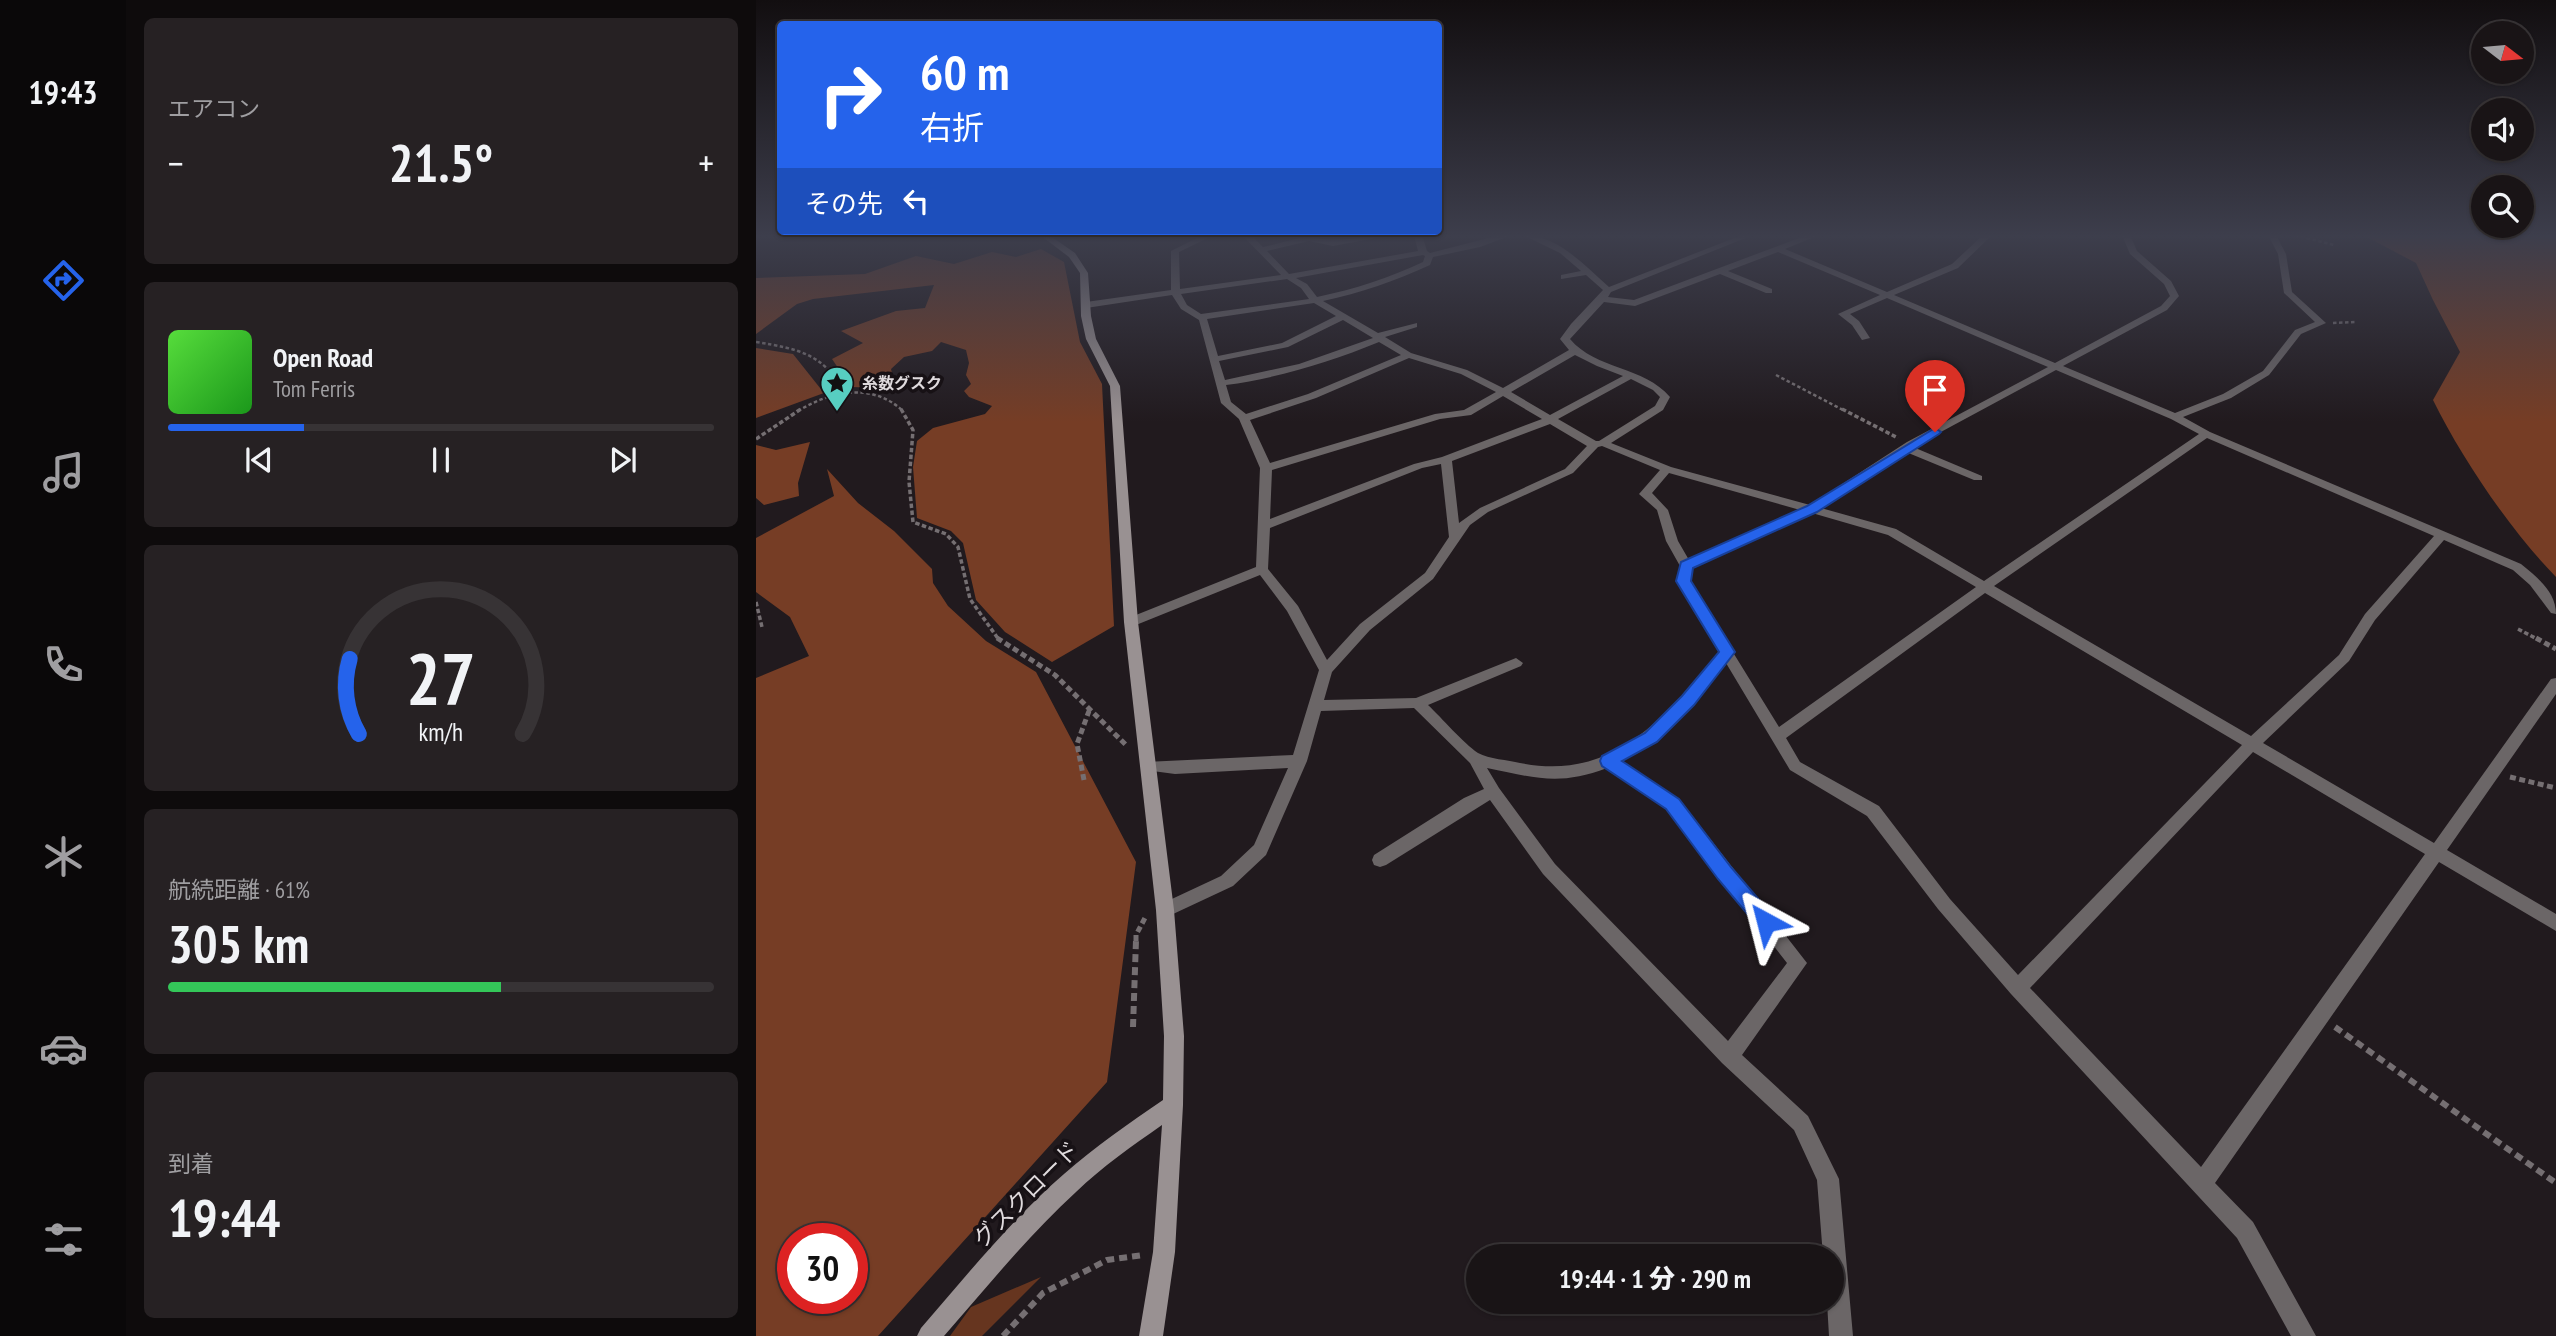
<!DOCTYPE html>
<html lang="ja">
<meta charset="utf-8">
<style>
:root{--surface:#191416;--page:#262123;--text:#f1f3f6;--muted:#9f9ea1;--line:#373335;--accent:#2563eb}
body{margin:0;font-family:"PT Sans Narrow","Noto Sans JP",sans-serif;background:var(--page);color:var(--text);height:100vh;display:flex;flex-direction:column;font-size:26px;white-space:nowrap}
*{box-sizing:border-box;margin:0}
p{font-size:23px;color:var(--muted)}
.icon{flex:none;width:38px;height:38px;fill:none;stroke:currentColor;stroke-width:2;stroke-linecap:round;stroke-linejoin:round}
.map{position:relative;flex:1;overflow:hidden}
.sheet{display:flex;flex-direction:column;gap:18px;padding:18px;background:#0e0b0c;width:630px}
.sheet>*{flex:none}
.banner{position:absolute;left:21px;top:21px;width:665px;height:214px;border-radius:7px;box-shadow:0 2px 5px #0004,0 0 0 2px var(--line);background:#2563eb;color:#fff;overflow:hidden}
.needle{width:46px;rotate:106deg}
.controls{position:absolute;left:1715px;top:21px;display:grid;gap:14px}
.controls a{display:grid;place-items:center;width:63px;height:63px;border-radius:50%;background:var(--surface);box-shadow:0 2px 5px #0004,0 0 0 2px var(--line);font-size:35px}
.speed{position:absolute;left:21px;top:1223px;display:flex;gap:14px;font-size:35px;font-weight:700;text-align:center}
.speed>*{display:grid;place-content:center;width:91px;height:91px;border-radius:50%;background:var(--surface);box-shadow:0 2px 5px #0004,0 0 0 2px var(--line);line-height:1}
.speed .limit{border:10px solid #d22;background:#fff;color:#111}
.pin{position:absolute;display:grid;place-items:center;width:60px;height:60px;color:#fff;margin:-72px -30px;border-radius:50% 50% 50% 0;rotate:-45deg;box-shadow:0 0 7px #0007}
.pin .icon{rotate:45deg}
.me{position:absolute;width:77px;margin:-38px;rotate:322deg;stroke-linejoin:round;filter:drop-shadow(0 0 5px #0008)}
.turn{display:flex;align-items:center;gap:24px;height:147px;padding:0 28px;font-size:32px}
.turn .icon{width:91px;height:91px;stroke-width:2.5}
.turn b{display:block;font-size:49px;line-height:60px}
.then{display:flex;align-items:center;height:66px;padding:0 28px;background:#0003;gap:14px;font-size:26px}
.big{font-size:52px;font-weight:800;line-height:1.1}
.sheet .card{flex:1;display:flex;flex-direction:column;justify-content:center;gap:10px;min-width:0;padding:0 24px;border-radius:10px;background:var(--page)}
.sheet .dial{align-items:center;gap:0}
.dial svg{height:182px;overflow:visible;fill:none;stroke:var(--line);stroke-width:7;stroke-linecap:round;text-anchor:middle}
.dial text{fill:var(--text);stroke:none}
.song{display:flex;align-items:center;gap:21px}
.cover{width:84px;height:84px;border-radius:10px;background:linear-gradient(135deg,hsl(110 70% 55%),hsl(120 70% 35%))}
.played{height:7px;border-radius:4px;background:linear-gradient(90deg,var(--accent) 25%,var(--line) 25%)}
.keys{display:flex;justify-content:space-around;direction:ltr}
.heat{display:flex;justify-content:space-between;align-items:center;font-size:38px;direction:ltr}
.charge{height:10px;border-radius:5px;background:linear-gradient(90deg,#34c759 61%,var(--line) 0)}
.trip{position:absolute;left:710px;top:1244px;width:378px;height:70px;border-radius:35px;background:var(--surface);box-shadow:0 2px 5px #0004,0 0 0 2px var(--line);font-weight:800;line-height:70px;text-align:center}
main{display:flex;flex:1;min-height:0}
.menu{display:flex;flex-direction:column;width:126px;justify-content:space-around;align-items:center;background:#0a0809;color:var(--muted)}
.menu .icon{width:49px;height:49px}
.menu .current{color:var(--accent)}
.menu b{font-size:32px;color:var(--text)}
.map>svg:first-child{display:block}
</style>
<main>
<nav class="menu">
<b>19:43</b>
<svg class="icon current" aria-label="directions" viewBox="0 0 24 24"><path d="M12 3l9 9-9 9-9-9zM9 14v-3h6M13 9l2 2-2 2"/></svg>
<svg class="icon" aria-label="music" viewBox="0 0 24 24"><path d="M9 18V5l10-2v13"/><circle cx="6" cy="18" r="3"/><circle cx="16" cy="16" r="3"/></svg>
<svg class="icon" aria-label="phone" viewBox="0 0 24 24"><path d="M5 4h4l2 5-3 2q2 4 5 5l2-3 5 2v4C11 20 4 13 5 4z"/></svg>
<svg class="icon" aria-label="climate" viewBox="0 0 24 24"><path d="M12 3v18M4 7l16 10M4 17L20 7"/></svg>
<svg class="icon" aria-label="car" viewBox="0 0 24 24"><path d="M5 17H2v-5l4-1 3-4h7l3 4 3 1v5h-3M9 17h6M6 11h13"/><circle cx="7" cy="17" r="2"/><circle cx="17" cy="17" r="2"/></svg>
<svg class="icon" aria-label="filters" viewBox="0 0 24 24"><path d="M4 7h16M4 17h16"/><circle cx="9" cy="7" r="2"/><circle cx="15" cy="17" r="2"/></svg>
</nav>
<section class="sheet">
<div class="card"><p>エアコン</p>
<div class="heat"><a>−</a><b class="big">21.5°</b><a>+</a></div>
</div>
<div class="card">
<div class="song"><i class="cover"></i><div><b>Open Road</b><p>Tom Ferris</p></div></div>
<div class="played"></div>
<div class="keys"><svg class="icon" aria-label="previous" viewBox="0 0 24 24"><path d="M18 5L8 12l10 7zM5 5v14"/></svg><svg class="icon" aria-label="pause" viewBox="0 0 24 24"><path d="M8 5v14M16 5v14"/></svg><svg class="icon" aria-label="next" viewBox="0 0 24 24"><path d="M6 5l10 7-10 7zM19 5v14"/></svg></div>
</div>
<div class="card dial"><svg viewBox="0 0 100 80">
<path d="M14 69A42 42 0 1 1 86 69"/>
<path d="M14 69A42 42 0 0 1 10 36" stroke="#2563eb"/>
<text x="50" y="56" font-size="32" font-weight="700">27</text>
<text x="50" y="72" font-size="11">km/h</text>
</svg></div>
<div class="card"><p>航続距離 · 61%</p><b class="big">305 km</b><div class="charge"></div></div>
<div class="card"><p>到着</p><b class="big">19:44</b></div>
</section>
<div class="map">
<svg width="1800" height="1336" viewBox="0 0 1800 1336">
<rect width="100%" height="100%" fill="#211a1e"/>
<path fill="#66351f" d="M 285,1277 L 226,1336 L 194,1336 L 215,1307 Z"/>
<path fill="#763d25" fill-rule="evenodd" d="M 1607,235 L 1800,235 L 1800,577 C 1755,531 1706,459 1677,400 L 1704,352 L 1677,300 L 1660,263 Z
M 285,249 L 308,262 L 324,342 L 346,384 L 358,626 L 296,662 L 249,632 L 220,600 L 207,543 L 195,531 L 161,518 L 157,467 L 161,441 L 177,428 L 229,414 L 236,406 L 213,397 L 208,391 L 215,384 L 210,375 L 213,363 L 210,350 L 185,342 L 176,351 L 148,357 L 135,369 L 138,382 L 127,388 L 95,387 L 76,359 L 107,343 L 85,331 L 140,311 L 169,308 L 178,285 L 57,299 L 41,304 L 0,334 L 0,278 L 109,274 L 160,256 L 198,264 L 236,252 L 260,257 Z
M 0,348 L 37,354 L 68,393 L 0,418 Z
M 54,442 L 42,483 L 43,496 L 8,505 L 0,498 L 0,445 L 20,450 Z
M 71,469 L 102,503 L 138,531 L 176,569 L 177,583 L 192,606 L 230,641 L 280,672 L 380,862 L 351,1082 L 122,1336 L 0,1336 L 0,678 L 53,656 L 34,617 L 0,592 L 0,538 L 78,496 ZM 96,1239 L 96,1298 L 37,1298 L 37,1239 Z"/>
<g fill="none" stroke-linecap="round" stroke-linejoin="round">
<path stroke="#756f72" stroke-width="2.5" stroke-dasharray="3.5 2.5" stroke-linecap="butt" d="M 1539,235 L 1578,245
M 1577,323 L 1601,322
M 0,342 C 43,349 65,353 90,392
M 1020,375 L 1089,411
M 42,411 C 75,391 116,382 147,411"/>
<path stroke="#756f72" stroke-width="3.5" stroke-dasharray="4.5 2.5" stroke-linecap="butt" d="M 145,409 L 157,430 L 153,482 L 157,522 L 190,534 L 202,547 L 214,599 L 243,640
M 1086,409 L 1142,438
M 0,439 L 45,409
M 0,602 L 6,627
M 1762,629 L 1783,640"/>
<path stroke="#756f72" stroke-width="5" stroke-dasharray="6 3.5" stroke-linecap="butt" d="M 241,638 L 299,675 L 371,746
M 1780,638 L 1800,649
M 1754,777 L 1800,788
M 328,780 L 321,744 L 333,711
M 380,941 L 380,935 L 390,916"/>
<path stroke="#756f72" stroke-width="6" stroke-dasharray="8 5" stroke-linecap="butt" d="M 377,1027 L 380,940
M 1579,1027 L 1800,1183
M 247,1336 L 287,1293 L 351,1260 L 387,1255"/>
<path fill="#6b6667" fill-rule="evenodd" d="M 288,235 L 305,235 L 290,239 L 286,237 Z
M 447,235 L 458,235 L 423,252 L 424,289 L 525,275 L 486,235 L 495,235 L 507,247 C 523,244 549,235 564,235 L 560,238 C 586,243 610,235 636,235 L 577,246 L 553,241 L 511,251 L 533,274 L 662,251 L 658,235 L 666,235 L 671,251 L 674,253 L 744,235 L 756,235 L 724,247 L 677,257 L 674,265 C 639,281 605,293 567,301 L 622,333 L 661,323 L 661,327 L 629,337 L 655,353 L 711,370 L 747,388 L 813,350 L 804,339 L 815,324 L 847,290 L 830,275 L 805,279 L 805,275 L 825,271 L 804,253 L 767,235 C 802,235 829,266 853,287 L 986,235 L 997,235 L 855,292 L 852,297 L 878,300 L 1051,235 L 1063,235 L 1029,249 L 1131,292 L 1196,264 L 1227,235 L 1236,235 L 1202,268 L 1138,295 L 1299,363 L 1405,306 L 1414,296 L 1408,284 L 1374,254 L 1366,235 L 1374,235 L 1381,251 L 1415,281 L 1423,296 L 1411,310 L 1307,366 L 1419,413 L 1467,394 L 1507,371 L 1539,330 L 1559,322 L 1528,293 L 1522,254 L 1512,235 L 1520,235 L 1530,254 L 1536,292 L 1570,323 L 1545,334 L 1513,375 L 1475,398 L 1427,417 L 1454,432 L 1765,564 C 1782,578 1800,592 1800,614 L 1795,613 L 1774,585 L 1757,570 L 1688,540 L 1619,620 L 1593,661 L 1507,743 L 1678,843 L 1795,679 L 1800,678 L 1800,694 L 1691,850 L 1800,914 L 1800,931 L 1683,862 L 1459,1183 L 1497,1222 L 1560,1336 L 1535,1336 L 1481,1238 L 1255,994 L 1182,909 L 1111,816 L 1034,770 L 970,663 C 939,701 908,737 865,762 L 923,799 L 1051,963 L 986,1055 L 1052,1116 L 1083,1179 L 1097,1336 L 1073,1336 L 1071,1302 L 1076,1302 L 1076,1256 L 1067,1256 L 1061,1180 L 1038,1130 L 966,1063 L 787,874 L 734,800 L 630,865 L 624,867 L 618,865 L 616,860 L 618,855 L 708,798 L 728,789 L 714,763 L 658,708 L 565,711 L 551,761 L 510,855 L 477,886 L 415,915 L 409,918 L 403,915 L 400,910 L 403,905 L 465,876 L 498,845 L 532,768 L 419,774 L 389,770 L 386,766 L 389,762 L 537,755 L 563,670 L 531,611 L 504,575 L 380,625 L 375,627 L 368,622 L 370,619 L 500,567 L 504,468 L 483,419 L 465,403 L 443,320 L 425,309 L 416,295 L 330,308 L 326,305 L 330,302 L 415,290 L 415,251 ZM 1022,252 L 1124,295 L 1082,314 L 1096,325 L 1106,340 L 1114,338 L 1103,321 L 1094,314 L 1131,298 L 1292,367 L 1151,442 L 1054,505 L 915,467 L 855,443 L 907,410 L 914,397 C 888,366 840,370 814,339 L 848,302 L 879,306 L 964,274 L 1010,293 L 1016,293 L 1016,289 L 972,271 ZM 667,255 L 669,256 L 667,262 C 633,278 599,289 561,297 L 551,284 L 540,278 ZM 531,279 L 545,288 L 553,299 L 445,314 L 431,305 L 425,294 ZM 558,303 L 580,316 L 526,343 L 462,356 L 451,319 ZM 587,320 L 617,338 L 543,364 L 469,380 L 463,361 L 532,347 ZM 623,342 L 645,355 L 552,394 L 490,414 L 475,402 L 470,385 C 523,378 574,362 623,342 ZM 819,355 L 841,366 L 867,376 L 794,415 L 755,392 ZM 653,358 L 705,374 L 740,392 L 708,410 L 679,414 L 514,463 L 494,420 L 560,398 ZM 1300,370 L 1415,419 L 1443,434 L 1228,581 L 1140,529 L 1065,508 L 1150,452 L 1218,480 L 1226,480 L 1226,476 L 1157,447 ZM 875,379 L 897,390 L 904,397 L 899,406 L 843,441 L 840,441 L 802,419 ZM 747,396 L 786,419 L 686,457 L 658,464 L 514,519 L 516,470 L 684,419 L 715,415 ZM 794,424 L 831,446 L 809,469 L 724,508 L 703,523 L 696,461 ZM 1451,438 L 1678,536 L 1609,614 L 1583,655 L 1495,736 L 1238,586 ZM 846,446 L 904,470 L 883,494 L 901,510 L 910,541 L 924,566 L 921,581 L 963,652 C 909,717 858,782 764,763 C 752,760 733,759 722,753 C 707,743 686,718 672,705 L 765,666 L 767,663 L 760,658 L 660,698 L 568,700 L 576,672 L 614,630 L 677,579 L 714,525 L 732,512 L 817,473 L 842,447 ZM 685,464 L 693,537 L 669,573 L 604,624 L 571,660 L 542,606 L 512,569 L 514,528 L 666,468 ZM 913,473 L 1044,510 L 933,560 L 922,541 L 912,510 L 896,493 ZM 1056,513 L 1132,535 L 1220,587 L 1023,727 L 933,581 L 936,568 ZM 1229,593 L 1486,745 L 1262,975 L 1194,899 L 1123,806 L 1044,762 L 1030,738 ZM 1497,752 L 1669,854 L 1445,1167 L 1274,988 ZM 731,768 C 779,778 804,786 851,768 L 911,809 L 1031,963 L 972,1041 L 799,864 L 743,788 Z"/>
<path fill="#999192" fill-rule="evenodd" d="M 284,235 L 293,235 L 319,253 L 332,273 L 335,316 L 340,339 L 364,386 L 382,622 L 418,910 L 428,1036 L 427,1105 L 419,1252 L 407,1336 L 383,1336 L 397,1252 L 406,1125 C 376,1146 346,1167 320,1192 C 272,1236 231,1287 188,1336 L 161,1336 L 165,1328 C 211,1275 255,1220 308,1174 C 339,1147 373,1123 407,1100 L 408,1036 L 400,910 L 368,622 L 354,386 L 330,339 L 325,316 L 324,273 L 313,257 Z"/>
</g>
<linearGradient id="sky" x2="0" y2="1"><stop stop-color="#120e10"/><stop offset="0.56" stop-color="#3d3e4c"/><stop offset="1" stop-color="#3d3e4c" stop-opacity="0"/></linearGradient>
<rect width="1800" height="422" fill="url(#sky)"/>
<path fill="#2563eb" stroke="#184099" stroke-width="2" d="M 1179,428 L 1185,432 L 1183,434 L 1061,512 L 937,568 L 935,581 L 979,652 L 938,705 L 901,742 L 866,761 L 923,799 L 975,867 L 1017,916 L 1020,922 L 1017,928 L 1010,931 L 1003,928 L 962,879 L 910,809 L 846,766 L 844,761 L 846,756 L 889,733 L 926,696 L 963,652 L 920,581 L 925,562 L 1051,506 Z"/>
<defs>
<symbol id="sight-pin" viewBox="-11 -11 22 30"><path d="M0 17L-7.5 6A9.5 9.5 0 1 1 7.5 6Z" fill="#57cec1" stroke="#171115"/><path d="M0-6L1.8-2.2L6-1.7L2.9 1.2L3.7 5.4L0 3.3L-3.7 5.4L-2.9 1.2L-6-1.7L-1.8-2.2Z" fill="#111"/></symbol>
</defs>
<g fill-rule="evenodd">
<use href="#sight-pin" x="62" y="364" width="38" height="52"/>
</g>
<g text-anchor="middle" stroke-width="7" stroke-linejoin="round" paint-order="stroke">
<g font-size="16" font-weight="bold" fill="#dfdadd" stroke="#171115" text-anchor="start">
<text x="106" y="389">糸数グスク</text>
</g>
<g font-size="23" fill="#dfdadd" stroke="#171115">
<text transform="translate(270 1194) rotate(-45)" y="8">グスクロード</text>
</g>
</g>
</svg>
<div class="controls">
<a><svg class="needle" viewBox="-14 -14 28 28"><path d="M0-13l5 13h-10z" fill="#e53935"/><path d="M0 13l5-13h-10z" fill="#9f9ea1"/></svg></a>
<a><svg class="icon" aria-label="sound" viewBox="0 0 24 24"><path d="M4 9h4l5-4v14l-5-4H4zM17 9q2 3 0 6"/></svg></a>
<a><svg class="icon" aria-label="search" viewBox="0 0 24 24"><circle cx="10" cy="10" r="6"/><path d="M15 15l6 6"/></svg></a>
</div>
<div class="speed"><div class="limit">30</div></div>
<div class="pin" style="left:1179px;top:432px;background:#d93025"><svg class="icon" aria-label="arrive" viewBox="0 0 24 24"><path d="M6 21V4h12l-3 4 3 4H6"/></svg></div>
<svg class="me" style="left:1010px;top:922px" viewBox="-20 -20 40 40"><path d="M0-17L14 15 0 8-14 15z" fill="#2563eb" stroke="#fff" stroke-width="4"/></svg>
<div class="trip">19:44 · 1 分 · 290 m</div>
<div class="banner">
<div class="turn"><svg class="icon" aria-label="right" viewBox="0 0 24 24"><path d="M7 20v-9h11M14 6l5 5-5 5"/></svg><div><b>60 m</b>右折</div></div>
<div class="then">その先<svg class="icon" aria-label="left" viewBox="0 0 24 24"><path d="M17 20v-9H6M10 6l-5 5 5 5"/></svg></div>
</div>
</div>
</main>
